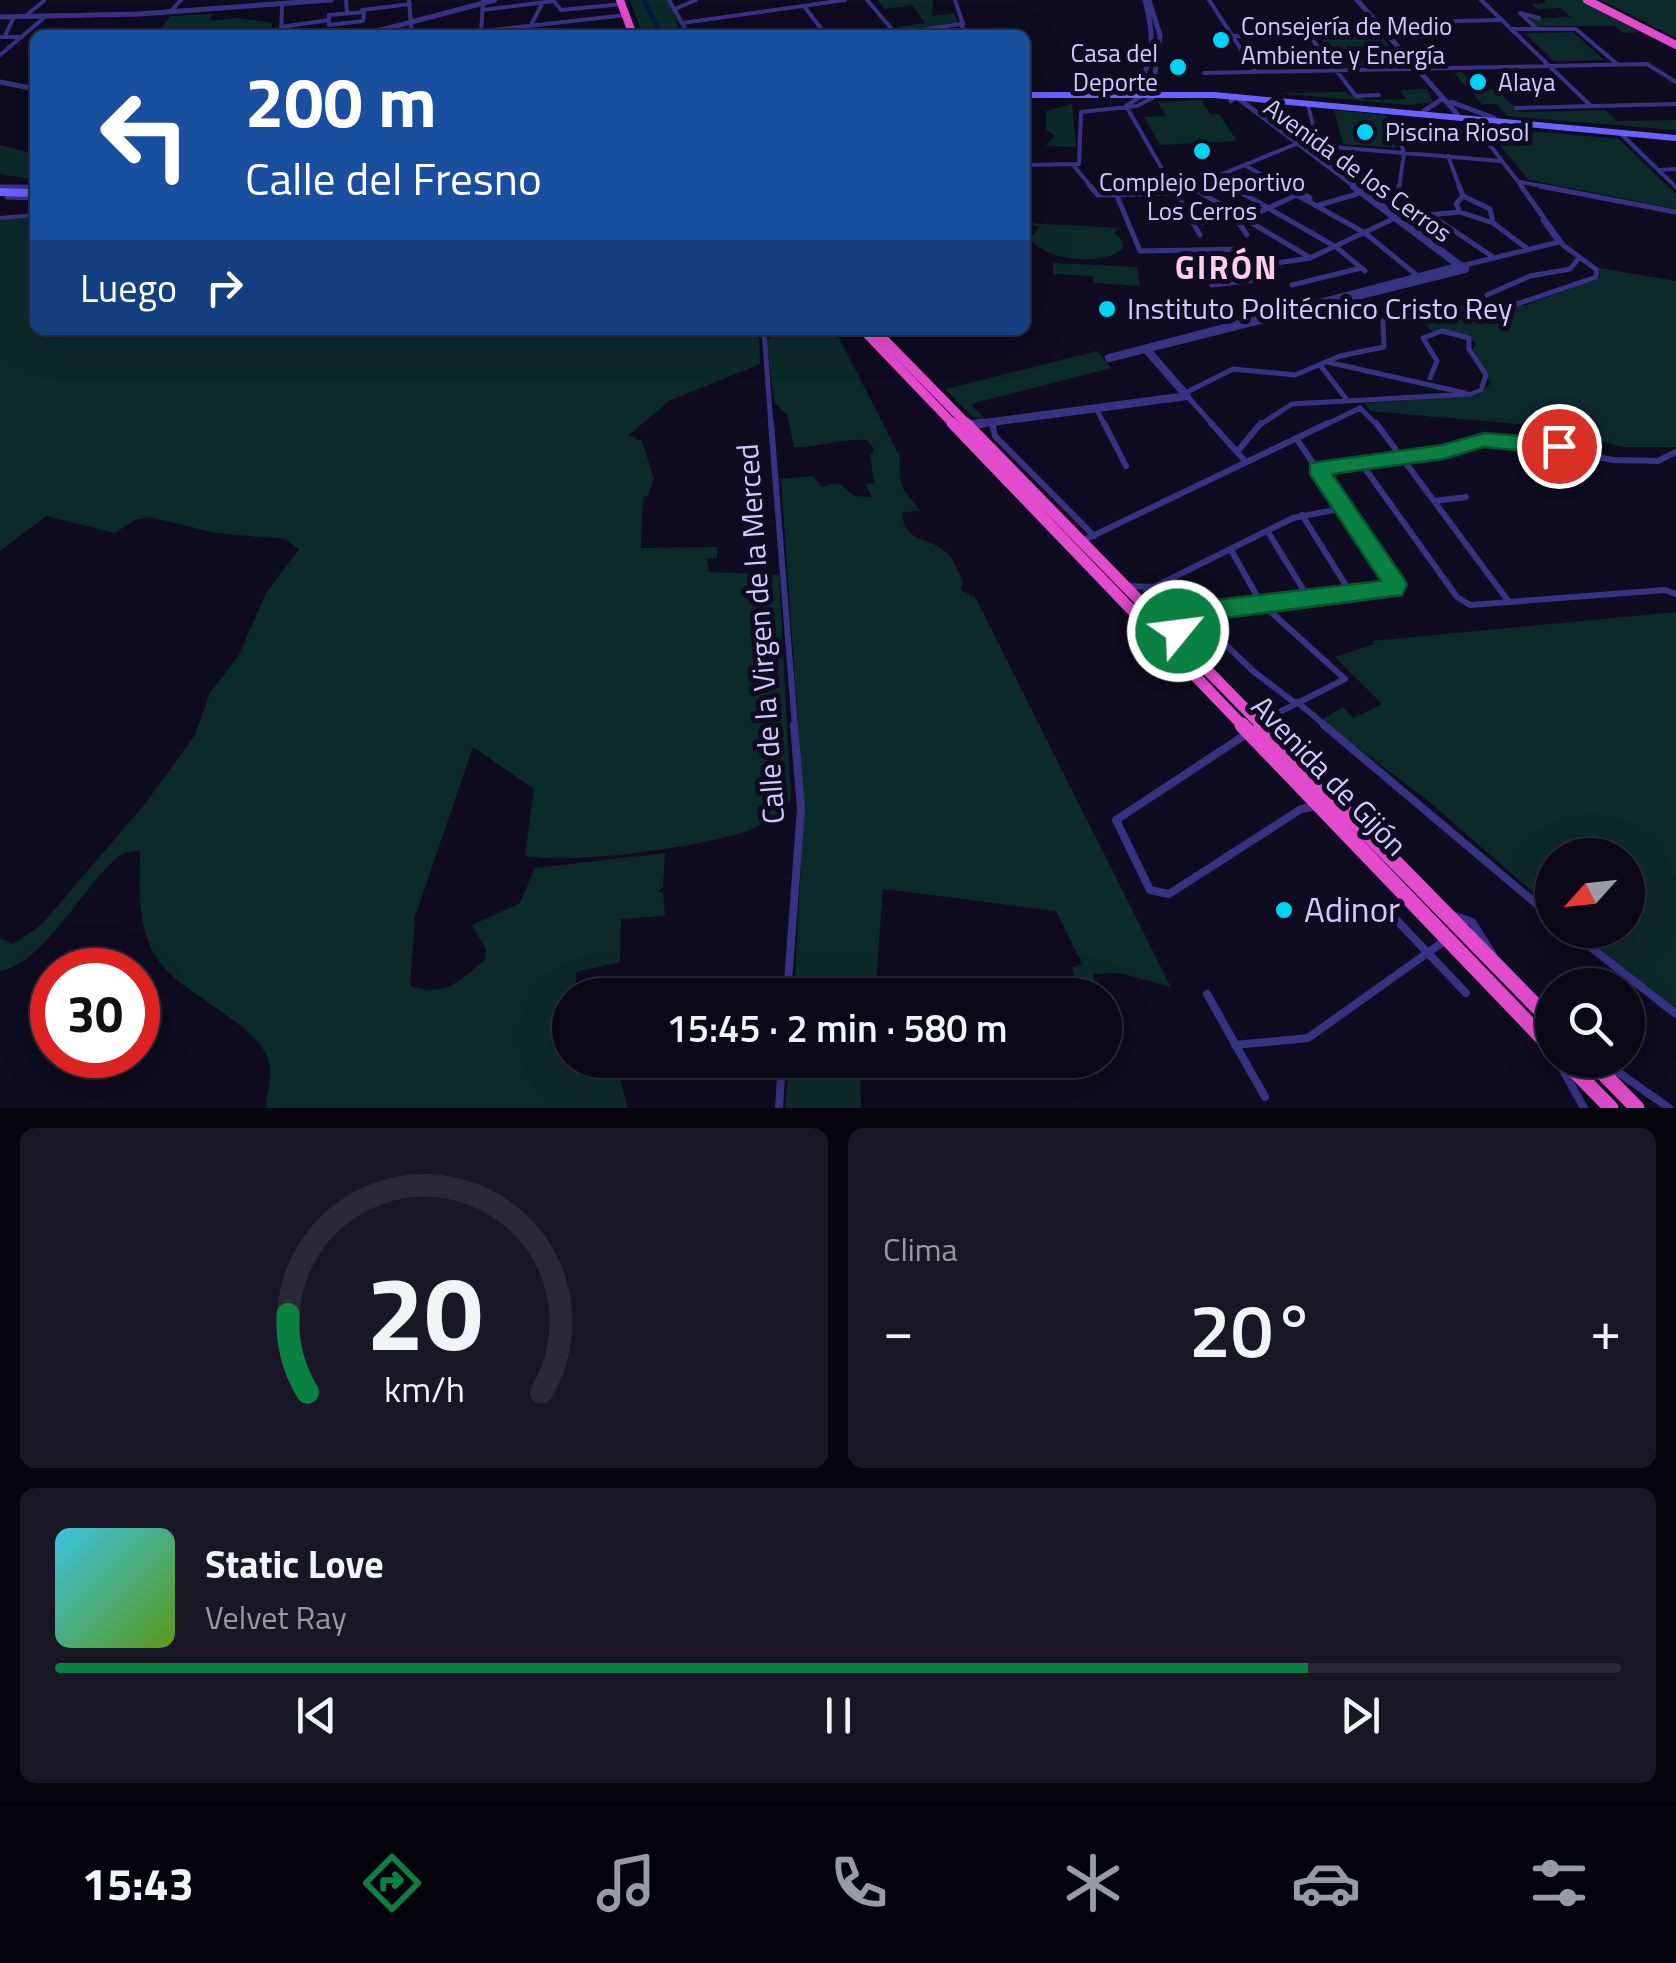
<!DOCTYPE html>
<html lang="es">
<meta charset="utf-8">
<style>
:root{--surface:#0b0818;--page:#191625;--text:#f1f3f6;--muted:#9a9aa2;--line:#2b2937;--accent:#0b8043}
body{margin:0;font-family:"Titillium Web",sans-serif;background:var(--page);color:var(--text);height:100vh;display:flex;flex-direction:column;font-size:38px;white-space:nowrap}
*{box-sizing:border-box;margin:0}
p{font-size:32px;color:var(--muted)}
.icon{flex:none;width:55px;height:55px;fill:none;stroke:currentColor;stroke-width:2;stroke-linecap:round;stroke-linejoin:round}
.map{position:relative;height:1108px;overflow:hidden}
.sheet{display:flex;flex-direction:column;gap:20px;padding:20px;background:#06040d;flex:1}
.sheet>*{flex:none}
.guide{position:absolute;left:30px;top:30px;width:1000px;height:305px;border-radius:15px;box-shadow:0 10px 40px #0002,0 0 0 2px var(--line);background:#1a4fa0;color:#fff;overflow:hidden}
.needle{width:65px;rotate:243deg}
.tools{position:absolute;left:1535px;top:838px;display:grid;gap:20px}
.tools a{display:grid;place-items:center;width:110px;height:110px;border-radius:50%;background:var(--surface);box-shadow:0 10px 40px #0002,0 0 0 2px var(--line);font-size:50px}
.speed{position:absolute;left:30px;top:948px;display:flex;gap:20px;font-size:50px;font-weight:700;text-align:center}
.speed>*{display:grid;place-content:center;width:130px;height:130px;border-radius:50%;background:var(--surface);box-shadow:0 10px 40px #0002,0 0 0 2px var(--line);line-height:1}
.speed .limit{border:15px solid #d22;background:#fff;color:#111}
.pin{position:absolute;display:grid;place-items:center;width:85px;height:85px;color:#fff;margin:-42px;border:5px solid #fff;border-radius:50%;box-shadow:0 2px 10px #0007}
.me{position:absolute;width:110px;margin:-55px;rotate:61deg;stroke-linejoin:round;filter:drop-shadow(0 0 8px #0008)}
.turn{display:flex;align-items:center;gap:35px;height:210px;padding:0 50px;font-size:45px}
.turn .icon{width:130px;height:130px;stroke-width:2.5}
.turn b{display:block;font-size:70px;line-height:85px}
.then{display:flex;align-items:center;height:95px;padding:0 50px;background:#0003;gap:20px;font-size:38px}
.big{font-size:75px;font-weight:600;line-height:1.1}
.sheet .widget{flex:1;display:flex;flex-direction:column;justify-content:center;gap:15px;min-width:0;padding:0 35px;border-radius:15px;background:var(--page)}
.sheet .dial{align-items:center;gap:0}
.dial svg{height:260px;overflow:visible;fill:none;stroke:var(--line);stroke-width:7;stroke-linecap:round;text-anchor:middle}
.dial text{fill:var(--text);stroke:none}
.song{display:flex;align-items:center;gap:30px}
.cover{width:120px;height:120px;border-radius:15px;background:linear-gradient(135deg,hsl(190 70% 55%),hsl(90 70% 35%))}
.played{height:10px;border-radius:5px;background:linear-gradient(90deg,var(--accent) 80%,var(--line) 80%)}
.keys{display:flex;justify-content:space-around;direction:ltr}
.heat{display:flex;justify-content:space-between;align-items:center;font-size:55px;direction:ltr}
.sheet .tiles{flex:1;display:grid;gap:20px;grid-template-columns:1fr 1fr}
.widget:last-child{grid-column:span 2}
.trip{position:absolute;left:552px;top:978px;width:570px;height:100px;border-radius:50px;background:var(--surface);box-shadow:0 10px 40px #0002,0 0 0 2px var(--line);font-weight:600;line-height:100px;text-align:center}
.dock{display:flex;height:160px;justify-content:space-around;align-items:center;background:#04030a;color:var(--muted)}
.dock .icon{width:70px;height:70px}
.dock .selected{color:var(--accent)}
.dock b{font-size:45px;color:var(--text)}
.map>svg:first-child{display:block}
</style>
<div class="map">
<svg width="1676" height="1108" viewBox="0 0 1676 1108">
<rect width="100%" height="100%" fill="#0f0b20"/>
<path fill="#0d2a2a" d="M 630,0 L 667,0 L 687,35 L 673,15 L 683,35 L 643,35 Z
M 877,0 L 933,0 L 932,16 L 954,13 L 958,22 L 902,31 L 898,27 L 925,23 L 912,5 L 885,9 Z
M 1544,0 L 1582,0 L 1639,32 L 1623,33 L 1615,26 L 1537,26 L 1529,19 L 1571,17 L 1560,8 L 1537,9 L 1532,4 L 1546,3 Z
M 1601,0 L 1676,0 L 1676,38 Z
M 212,14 L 209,21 L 238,18 L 272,23 L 271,35 L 157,35 L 170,16 Z
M 1373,26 L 1406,65 L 1342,66 L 1312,27 Z
M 1573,32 L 1604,60 L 1554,61 L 1524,33 Z
M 1462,72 L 1480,91 L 1496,89 L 1520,112 L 1605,110 L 1617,121 L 1676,120 L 1676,130 L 1507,116 L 1497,104 L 1482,104 L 1454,73 Z
M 1427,89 L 1433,102 L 1409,105 L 1278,93 L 1344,92 L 1366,100 L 1406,99 L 1400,90 Z
M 1201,100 L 1210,114 L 1219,114 L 1237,141 L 1160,145 L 1144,117 L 1166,116 L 1158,102 Z
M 1072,104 L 1076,147 L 1046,146 L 1055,135 L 1046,130 L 1046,111 Z
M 1334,110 L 1386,115 L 1396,148 L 1343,144 Z
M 1484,127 L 1619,139 L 1676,194 L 1676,209 L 1529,180 Z
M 0,145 L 35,154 L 35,175 L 26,178 L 0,174 Z
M 35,214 L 35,330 L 759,330 L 760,364 L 669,401 L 629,435 L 642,441 L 654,479 L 648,496 L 643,497 L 641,548 L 717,547 L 717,558 L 707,559 L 709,572 L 779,575 L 791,800 C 778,814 765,825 747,831 C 697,848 582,863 530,857 L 525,855 L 534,789 L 473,747 L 415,917 L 410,986 C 445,998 460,980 485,960 L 486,950 L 472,925 L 520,903 L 535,868 L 665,853 L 663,887 L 658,892 L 663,892 L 665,916 L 621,919 L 620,962 L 576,972 L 577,995 L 570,995 L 570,1060 L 615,1060 L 628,1108 L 266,1108 C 267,1096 271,1081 270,1069 C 266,1023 182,999 156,957 C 136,924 140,886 140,850 C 133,852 123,852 118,857 C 86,882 43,965 0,971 L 0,938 L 13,944 L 42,924 L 145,804 L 195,735 L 210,693 L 239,655 L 266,593 L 299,549 L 285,539 L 215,533 L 150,517 L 135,520 L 115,533 L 46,516 L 0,551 L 0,217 Z
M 1025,223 L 1121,228 L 1113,232 L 1122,240 L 1123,248 C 1105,267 1042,261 1030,238 L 1040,227 Z
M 1053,263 L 1137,267 L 1140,286 L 1094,283 L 1093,276 L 1053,274 Z
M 1599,268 L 1676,281 L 1676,447 L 1622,447 L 1552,427 L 1370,411 L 1365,403 L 1478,396 L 1491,383 L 1473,349 L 1476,344 L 1466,334 L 1432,331 L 1425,324 L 1439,322 L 1434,315 L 1444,314 L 1451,321 L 1510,313 L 1503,306 L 1526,305 L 1600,277 Z
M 779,330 L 835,330 L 900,457 C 898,489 903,488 920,510 L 902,513 C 904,544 930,536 947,553 C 954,560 959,573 963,582 L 961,590 L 975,597 L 1171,987 L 1120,973 L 1093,974 L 1097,995 L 1078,995 L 1072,967 L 1082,964 L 1056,911 L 883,889 L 875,995 L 794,995 L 804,809 L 781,479 L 813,476 L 822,487 L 838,483 L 855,496 L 872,497 L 865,484 L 874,483 L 870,456 L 874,449 L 867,440 C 840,438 823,447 794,447 L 787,415 L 774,402 L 767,340 Z
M 1097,351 L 1111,368 L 971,404 L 984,418 L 972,417 L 945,389 Z
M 1676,612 L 1676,1011 L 1578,930 L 1628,930 L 1628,855 L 1552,855 L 1552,909 L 1426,799 L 1321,720 L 1343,707 L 1353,718 L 1382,704 L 1335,657 L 1374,644 L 1372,641 Z
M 789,1060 L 860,1060 L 861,1108 L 785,1108 Z"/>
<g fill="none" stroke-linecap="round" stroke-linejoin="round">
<path stroke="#05183f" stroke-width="5" d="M 644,0 L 661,35"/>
<path stroke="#383283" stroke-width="4" d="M 955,0 L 963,24
M 1383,23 L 1499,20
M 5,36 L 14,17
M 0,37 L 22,37
M 1308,105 L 1318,146
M 0,218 L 35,215"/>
<path stroke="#383283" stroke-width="4" d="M 346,0 L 347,12
M 553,0 L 561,10 L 622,4
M 669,0 L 689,35
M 867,0 L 896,34
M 1209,0 L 1255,71
M 1481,0 L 1590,105
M 409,1 L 412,35
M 804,6 L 826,35
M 675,9 L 696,0
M 362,10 L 410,4
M 482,10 L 554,1
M 170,12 L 181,0
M 364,12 L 363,21 L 329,25 L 329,15 Z
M 24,17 L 44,1
M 682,23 L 845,0
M 281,27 L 329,20
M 1536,28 L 1520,13 L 1539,18
M 1513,29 L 1576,29 L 1617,64
M 895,34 L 960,24 L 969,35
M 281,35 L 282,7
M 447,35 L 626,15
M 481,35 L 483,0
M 533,35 L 532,23 L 542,4
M 1232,36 L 1308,34 L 1356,96 L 1379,95
M 0,55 L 46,16
M 1204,73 L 1647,64 L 1676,82
M 1140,97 L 1126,106 L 1173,188
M 1516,108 L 1676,104
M 1394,120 L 1404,153 L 1399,188
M 1481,121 L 1476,127 L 1523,188
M 1399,133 L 1480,139
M 1621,134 L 1676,187
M 1448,156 L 1460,188
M 1025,165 L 1079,164 L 1081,112 L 1137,106 L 1152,98
M 1074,166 L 1092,188
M 1246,166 L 1286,188
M 1659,170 L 1676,169
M 1218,179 L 1234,188
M 1520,182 L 1553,188
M 0,187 L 35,187
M 1188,188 L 1296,144 L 1501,161"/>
<path stroke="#383283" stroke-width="5" d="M 1090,186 L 1098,195 L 1177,193 L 1194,186
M 1172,186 L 1200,235
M 1230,186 L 1336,247 L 1365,271
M 1281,186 L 1365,233 L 1419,277
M 1459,186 L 1463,196
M 1540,186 L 1676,212
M 0,187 L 35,187
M 1193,188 L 1309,257
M 1289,190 L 1297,189 L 1310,198 L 1307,201
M 12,193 L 7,197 L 35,198
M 1117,196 L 1140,251 L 1244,249 L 1264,279 L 1212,285
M 1463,196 L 1490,209 L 1493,223 L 1460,212 L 1456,204 Z
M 1316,206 L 1357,194
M 1431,215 L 1493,257
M 1395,216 L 1399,186
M 1246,218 L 1297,195
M 1237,220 L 1247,235
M 1193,223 L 1241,218
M 1493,223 L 1528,249
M 1256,266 L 1310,258 L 1395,218 L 1460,212
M 1461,266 L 1559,242 L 1543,220
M 1292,285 L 1361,268
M 1487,295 L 1530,276 L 1570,269 L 1579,258
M 764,330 L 771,426
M 1327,362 L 1465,393
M 1320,365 L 1347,400
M 1185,393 L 1233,369 L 1295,375 L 1340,356 L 1384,347 L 1383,321 L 1391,315 L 1517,304 L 1596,277 L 1597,270 L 1563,245 L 1521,186
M 1187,396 L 1214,426
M 1096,408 L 1105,426
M 1360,408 L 1378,426
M 992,422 L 993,426
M 1258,426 L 1292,404 L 1471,394 L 1481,390 L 1486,375 L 1469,349 L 1469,338 L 1442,331 L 1423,338 L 1437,361 L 1430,378
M 1323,426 L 1360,408"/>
<path stroke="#383283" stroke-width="6" d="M 771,423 L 795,727
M 992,423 L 995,436 L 1094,536
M 1104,423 L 1126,466
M 1211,423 L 1246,462
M 1376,423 L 1509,602
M 1237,452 L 1261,423
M 1361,463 L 1457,597 L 1470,605 L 1665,590 L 1676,594
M 1317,469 L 1501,439 L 1613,460 L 1658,461 L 1676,452
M 1434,501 L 1466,497
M 1302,515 L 1352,595
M 1268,532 L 1309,599
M 1082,541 L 1328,423
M 1231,550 L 1261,603 L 1345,679 L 1262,721
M 1128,586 L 1154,587 L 1293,518 L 1344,508
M 1145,589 L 1209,667
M 1196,616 L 1253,671 L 1295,703
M 1177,624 L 1215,610 L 1393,589 L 1396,585 L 1296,438
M 1297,702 L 1327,727"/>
<path stroke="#383283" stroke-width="8" d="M 1324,725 L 1552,917
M 1248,733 L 1116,820 L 1150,890 L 1169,894 L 1301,809 L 1318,806
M 1387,910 L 1466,993
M 1452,915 L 1472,922 L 1493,955
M 1569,930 L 1676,1014
M 1207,994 L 1265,1097
M 787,995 L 801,809 L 794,725
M 1235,1045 L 1308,1038 L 1447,939
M 1601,1060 L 1669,1108
M 1558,1061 L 1584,1108
M 779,1108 L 782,1060"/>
<path stroke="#383283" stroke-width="5" d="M 1145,0 C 1154,34 1156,61 1134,90 L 1136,96 L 1156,95 L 1154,83
M 1149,0 L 1160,35 L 1154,83
M 1357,0 L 1457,114
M 0,17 L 139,14 L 331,0
M 362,35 L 495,0
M 0,82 L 35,89
M 1231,101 L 1235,96 L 1357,188
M 1451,102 L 1494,118
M 1424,111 L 1442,99"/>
<path stroke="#383283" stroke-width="8" d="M 1354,186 L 1463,268
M 1461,266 L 1109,358 L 1465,269
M 1146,349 L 1187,396
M 970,425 L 1187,396"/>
<path stroke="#383283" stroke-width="9" d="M 970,425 L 983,423"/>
<path stroke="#6a61ff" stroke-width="6" d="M 1114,89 L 1145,78
M 1025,95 L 1214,95 L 1676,138"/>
<path stroke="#6a61ff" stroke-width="8" d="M 0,192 L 35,193"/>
<path stroke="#e24bcb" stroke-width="8" d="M 620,0 L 633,35
M 1587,0 L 1676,45"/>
<path stroke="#e24bcb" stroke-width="9" d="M 863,330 L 955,426
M 875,330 L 969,426"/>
<path stroke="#e24bcb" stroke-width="11" d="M 952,423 L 1244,727
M 966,423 L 1263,727"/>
<path stroke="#e24bcb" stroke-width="15" d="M 1242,725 L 1552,1048
M 1261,725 L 1552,1022
M 1564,1060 L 1611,1108
M 1590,1060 L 1637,1108"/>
</g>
<path fill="#0b8043" stroke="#07532c" stroke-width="2.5" d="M 1484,433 L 1559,439 L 1570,446 L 1559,454 L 1484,447 L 1443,459 L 1332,474 L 1404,579 L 1407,585 L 1402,595 L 1217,619 L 1190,629 L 1187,638 L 1170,638 L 1165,624 L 1169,617 L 1215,600 L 1381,581 L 1310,474 L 1310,463 L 1442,445 Z"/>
<g fill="#00d3f5" stroke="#0f0b20" stroke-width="4">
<circle cx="1221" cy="40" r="10"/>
<circle cx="1178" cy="67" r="10"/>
<circle cx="1478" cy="82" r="10"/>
<circle cx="1365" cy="132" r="10"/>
<circle cx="1202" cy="151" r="10"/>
<circle cx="1107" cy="309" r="10"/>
<circle cx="1284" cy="910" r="10"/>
</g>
<g text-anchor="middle" stroke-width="10" stroke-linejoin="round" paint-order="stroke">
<g font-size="25" fill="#d2caff" stroke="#0f0b20" text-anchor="start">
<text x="1241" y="35">Consejería de Medio<tspan x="1241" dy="29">Ambiente y Energía</tspan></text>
<text x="1158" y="62" text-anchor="end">Casa del<tspan x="1158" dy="29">Deporte</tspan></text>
<text x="1498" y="91">Alaya</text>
<text x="1385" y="141">Piscina Riosol</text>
<text x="1202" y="191" text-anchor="middle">Complejo Deportivo<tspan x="1202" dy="29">Los Cerros</tspan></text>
</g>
<g font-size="25" fill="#d2caff" stroke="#0f0b20">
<text transform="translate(1358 170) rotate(36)" y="9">Avenida de los Cerros</text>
</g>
<g font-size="30" fill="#d2caff" stroke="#0f0b20" text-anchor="start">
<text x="1127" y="319">Instituto Politécnico Cristo Rey</text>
</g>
<g font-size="30" fill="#d2caff" stroke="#0f0b20">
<text transform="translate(761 634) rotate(-94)" y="10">Calle de la Virgen de la Merced</text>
<text transform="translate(1329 776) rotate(46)" y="10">Avenida de Gijón</text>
</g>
<g font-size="32" font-weight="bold" letter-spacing="2.5" fill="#ffccea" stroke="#0f0b20">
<text x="1227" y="279">GIRÓN</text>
</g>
<g font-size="35" fill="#d2caff" stroke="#0f0b20" text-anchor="start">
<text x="1304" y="922">Adinor</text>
</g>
</g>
</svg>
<div class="tools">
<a><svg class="needle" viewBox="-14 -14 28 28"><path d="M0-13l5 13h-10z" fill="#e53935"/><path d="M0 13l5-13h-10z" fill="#9a9aa2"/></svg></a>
<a><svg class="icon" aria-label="search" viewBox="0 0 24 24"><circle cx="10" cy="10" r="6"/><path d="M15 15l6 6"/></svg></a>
</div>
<div class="speed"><div class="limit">30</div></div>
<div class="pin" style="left:1559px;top:446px;background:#d93025"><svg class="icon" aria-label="arrive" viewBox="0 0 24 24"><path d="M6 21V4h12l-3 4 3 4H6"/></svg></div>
<svg class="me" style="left:1178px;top:631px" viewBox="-20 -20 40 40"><circle r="17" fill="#0b8043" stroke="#fff" stroke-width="3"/><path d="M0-11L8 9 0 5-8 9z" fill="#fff"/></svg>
<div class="trip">15:45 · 2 min · 580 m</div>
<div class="guide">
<div class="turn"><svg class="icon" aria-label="left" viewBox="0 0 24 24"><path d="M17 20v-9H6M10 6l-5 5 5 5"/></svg><div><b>200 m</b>Calle del Fresno</div></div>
<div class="then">Luego<svg class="icon" aria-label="right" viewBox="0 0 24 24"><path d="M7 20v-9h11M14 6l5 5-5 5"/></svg></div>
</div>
</div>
<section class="sheet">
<div class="tiles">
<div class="widget dial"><svg viewBox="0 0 100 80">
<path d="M14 69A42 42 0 1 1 86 69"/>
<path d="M14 69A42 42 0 0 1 8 45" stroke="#0b8043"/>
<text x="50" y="56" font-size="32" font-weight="700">20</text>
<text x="50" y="72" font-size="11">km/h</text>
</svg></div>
<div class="widget"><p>Clima</p>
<div class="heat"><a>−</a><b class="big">20°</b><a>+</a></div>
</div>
<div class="widget">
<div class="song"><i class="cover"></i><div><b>Static Love</b><p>Velvet Ray</p></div></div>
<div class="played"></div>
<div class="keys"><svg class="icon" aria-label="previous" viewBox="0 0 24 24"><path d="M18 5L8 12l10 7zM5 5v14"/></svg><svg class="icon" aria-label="pause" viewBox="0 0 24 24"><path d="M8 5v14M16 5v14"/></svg><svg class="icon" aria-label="next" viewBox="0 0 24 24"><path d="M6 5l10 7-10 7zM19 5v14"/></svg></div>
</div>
</div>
</section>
<nav class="dock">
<b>15:43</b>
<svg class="icon selected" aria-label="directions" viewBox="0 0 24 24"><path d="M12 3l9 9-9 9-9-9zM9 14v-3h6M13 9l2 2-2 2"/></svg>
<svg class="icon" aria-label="music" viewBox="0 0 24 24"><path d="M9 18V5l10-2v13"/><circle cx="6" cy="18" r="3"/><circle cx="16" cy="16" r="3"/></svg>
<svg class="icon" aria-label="phone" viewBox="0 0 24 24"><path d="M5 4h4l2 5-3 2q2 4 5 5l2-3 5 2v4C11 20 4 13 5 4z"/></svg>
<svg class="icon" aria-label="climate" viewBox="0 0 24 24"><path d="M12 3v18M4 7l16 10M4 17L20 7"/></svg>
<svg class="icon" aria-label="car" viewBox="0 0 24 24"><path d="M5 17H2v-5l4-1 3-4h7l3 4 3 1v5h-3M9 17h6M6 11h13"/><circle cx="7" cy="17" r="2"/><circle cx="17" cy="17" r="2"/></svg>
<svg class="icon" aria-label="filters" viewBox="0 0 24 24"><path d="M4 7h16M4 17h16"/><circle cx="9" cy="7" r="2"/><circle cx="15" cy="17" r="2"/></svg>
</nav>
